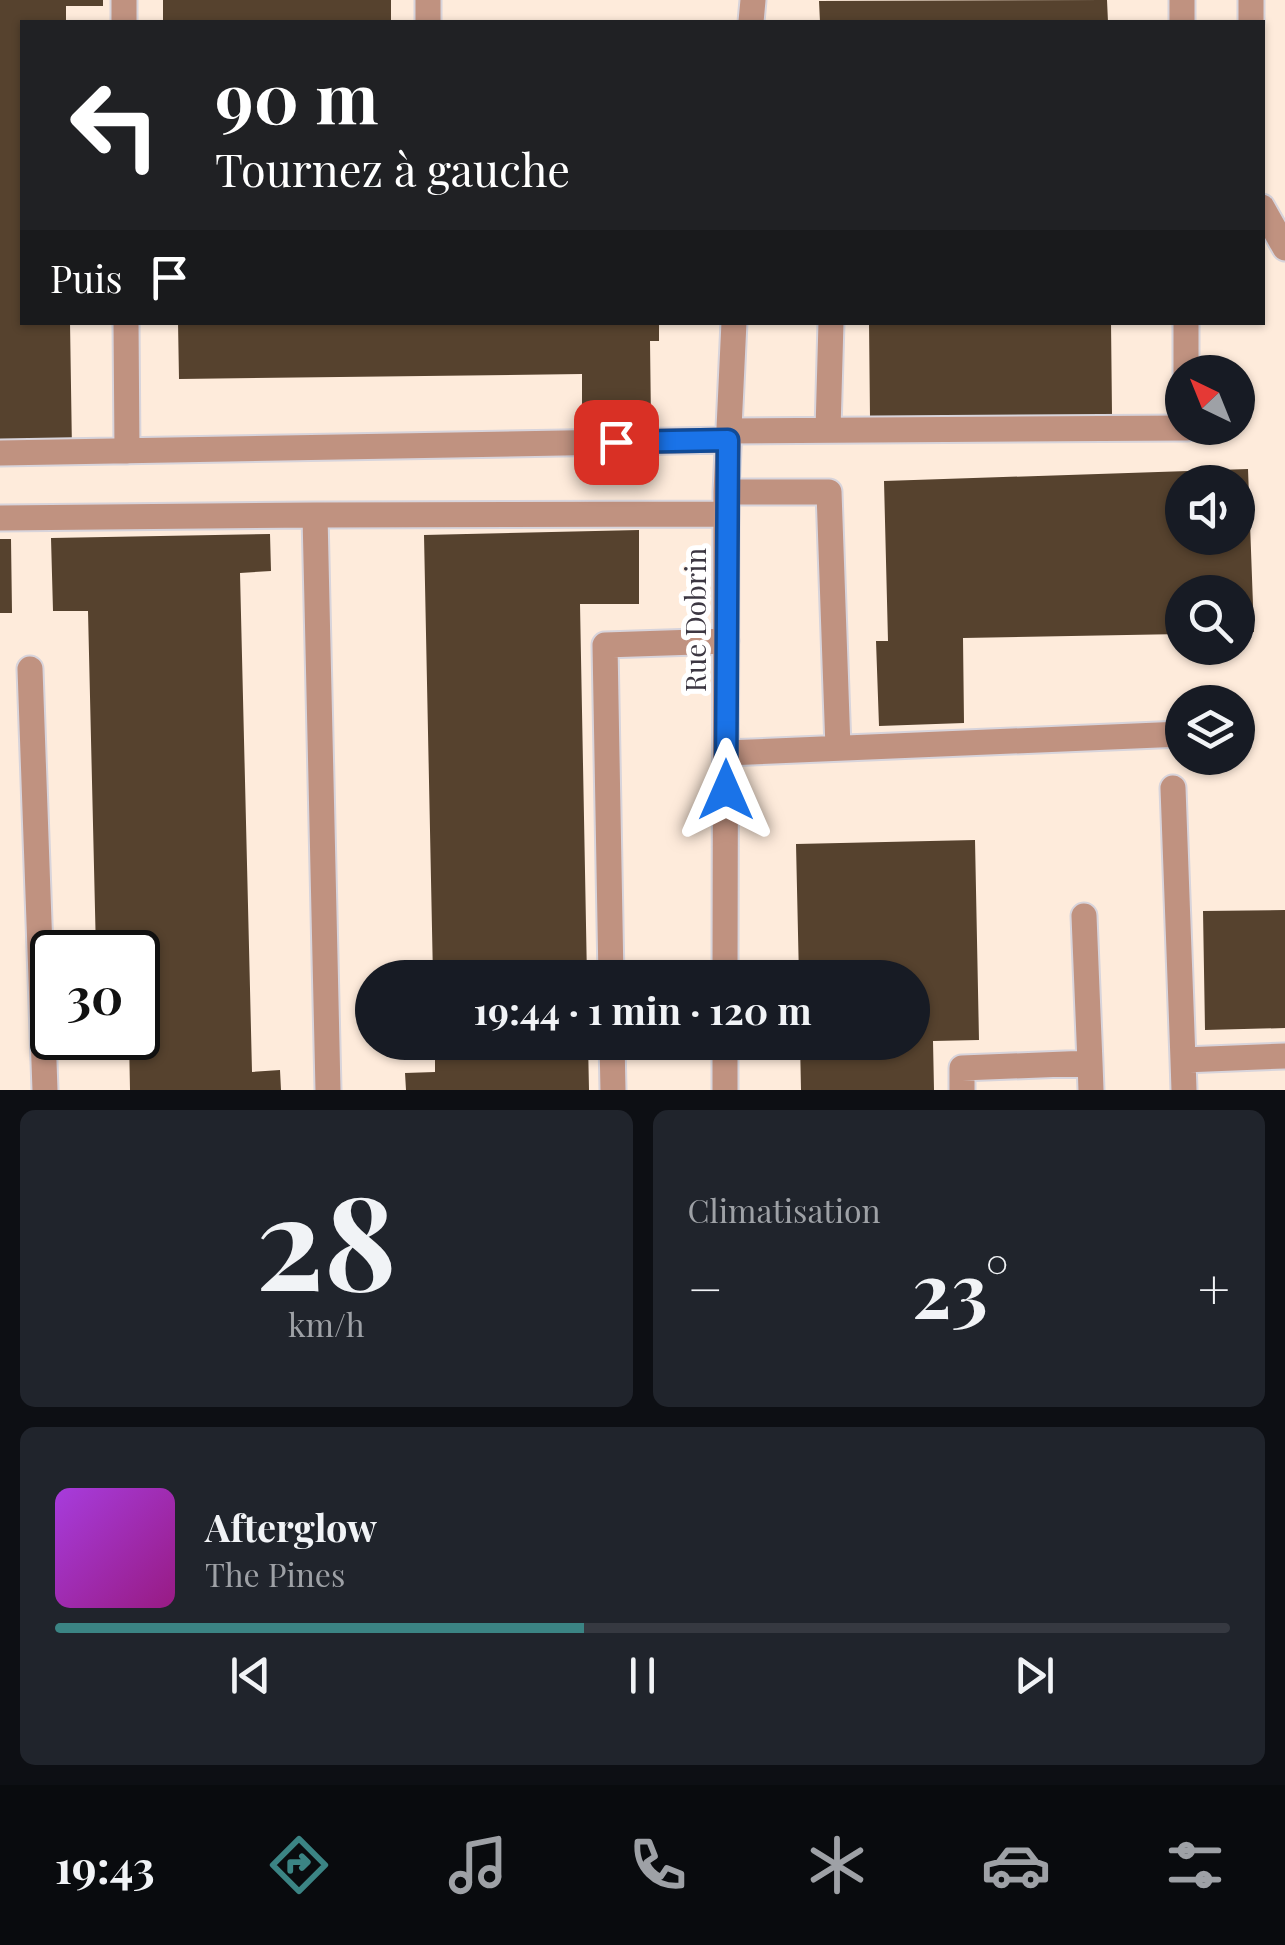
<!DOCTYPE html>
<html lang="fr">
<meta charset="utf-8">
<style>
:root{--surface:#171b24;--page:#20242c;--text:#f1f3f6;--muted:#9ea1a6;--line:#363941;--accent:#3b8484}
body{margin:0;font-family:"Playfair Display",serif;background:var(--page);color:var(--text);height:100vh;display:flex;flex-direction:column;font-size:38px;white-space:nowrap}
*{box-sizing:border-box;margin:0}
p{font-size:32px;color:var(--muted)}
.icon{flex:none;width:55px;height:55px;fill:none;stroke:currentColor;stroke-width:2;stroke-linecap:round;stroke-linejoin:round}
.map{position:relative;height:1090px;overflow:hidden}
.side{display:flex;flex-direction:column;gap:20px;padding:20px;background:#0d0f14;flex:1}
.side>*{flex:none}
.top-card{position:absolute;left:20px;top:20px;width:1245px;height:305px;border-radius:0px;box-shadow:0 2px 8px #0004;background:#202124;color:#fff;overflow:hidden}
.needle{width:65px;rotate:317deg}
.controls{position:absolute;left:1165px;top:355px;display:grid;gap:20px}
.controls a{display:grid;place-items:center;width:90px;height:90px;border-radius:50%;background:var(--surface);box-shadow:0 2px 8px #0004;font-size:50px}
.speed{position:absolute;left:30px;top:930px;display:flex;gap:20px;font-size:50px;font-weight:700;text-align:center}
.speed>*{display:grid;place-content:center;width:130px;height:130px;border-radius:50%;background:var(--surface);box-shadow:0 2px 8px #0004;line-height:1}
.speed .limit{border:5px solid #111;border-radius:15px;background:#fff;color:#111}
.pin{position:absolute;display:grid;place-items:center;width:85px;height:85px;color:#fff;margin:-42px;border-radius:20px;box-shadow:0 5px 15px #0006}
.me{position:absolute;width:110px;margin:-55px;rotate:0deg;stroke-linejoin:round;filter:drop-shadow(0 0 8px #0008)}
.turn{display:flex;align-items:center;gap:35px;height:210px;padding:0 30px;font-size:45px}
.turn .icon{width:130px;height:130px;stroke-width:2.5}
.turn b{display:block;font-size:70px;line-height:85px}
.then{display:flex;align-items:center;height:95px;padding:0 30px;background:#0003;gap:20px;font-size:38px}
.big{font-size:75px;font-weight:700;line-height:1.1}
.side .card{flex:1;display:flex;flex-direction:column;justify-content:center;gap:15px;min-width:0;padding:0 35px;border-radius:15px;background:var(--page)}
.side .dial{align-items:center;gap:0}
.dial b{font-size:130px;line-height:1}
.song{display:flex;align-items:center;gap:30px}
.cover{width:120px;height:120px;border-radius:15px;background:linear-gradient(135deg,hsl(280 70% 55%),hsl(310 70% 35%))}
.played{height:10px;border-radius:5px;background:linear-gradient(90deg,var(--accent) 45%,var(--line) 45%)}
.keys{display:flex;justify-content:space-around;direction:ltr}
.heat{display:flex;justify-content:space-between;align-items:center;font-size:55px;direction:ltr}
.side .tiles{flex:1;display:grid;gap:20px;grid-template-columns:1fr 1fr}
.card:last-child{grid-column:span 2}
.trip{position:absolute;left:355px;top:960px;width:575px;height:100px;border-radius:50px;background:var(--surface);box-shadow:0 2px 8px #0004;font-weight:700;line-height:100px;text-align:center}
.tab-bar{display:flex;height:160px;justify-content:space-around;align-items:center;background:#090b0e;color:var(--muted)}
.tab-bar .icon{width:70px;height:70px}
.tab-bar .on{color:var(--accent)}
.tab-bar b{font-size:45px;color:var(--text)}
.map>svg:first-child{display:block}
</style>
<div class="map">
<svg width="1285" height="1090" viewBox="0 0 1285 1090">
<rect width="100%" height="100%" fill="#faf7fd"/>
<path fill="#feebdb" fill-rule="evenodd" d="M 0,0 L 1285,0 L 1285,1090 L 0,1090 ZM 22,22 L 1262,22 L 1262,322 L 22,322 ZM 1182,372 L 1238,372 L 1238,428 L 1182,428 ZM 1182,482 L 1238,482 L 1238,538 L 1182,538 ZM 1182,592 L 1238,592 L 1238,648 L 1182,648 ZM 1182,702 L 1238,702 L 1238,758 L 1182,758 ZM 52,952 L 138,952 L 138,1038 L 52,1038 ZM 372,978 L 912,978 L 912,1042 L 372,1042 Z"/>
<path fill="#56422e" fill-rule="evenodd" d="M 0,0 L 103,0 L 103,6 L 66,6 L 66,22 L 22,22 L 22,322 L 70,322 L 72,451 L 0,452 Z
M 163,0 L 391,0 L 391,22 L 163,22 Z
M 1107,0 L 1108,22 L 820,22 L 819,1 Z
M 178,322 L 659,322 L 659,341 L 650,341 L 651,422 L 582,423 L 582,374 L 179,379 Z
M 869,322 L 1111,322 L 1112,415 L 870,418 Z
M 1248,469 L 1254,632 L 1238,633 L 1238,592 L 1182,592 L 1182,634 L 963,638 L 964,723 L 879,726 L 876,641 L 888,641 L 884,481 ZM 1182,482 L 1238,482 L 1238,538 L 1182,538 Z
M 639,530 L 639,604 L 580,604 L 587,978 L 433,978 L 424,535 Z
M 270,534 L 271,571 L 240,573 L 252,1072 L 280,1070 L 281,1090 L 130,1090 L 129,1038 L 138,1038 L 138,952 L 96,952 L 88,611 L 53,611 L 51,538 Z
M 0,539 L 11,539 L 12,613 L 0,613 Z
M 975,840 L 979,1040 L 933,1041 L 934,1090 L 801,1090 L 800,1042 L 912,1042 L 912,978 L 799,978 L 796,844 Z
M 1285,910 L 1285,1028 L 1205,1030 L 1203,911 Z
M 435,1042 L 588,1042 L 589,1090 L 406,1090 L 405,1073 L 435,1072 Z"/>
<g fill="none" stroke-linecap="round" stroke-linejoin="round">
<defs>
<path id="minor" d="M 124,0 L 124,22
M 428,0 L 428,22
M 1182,0 L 1182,22
M 1251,0 L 1251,22
M 751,22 L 753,0
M 1262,207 L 1285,248
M 126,322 L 127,451
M 1186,322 L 1186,372
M 828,430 L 831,322
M 729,431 L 1187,428
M 0,453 L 728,440
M 726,492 L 829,492 L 838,748
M 315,515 L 726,514
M 0,518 L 315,515 L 328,1090
M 30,669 L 45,1090
M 726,753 L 1182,734
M 1173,788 L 1183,1060
M 1084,916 L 1090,1063
M 611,978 L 605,645 L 726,641
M 725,978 L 726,492 L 734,322
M 612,1042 L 613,1090
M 725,1090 L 725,1042
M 962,1090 L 962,1068 L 1090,1063 L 1091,1090
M 1184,1090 L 1183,1060 L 1285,1056"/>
</defs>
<use href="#minor" stroke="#d8d4db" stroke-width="29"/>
<use href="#minor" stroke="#c09280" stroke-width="25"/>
</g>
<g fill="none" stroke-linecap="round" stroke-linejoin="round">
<defs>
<path id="route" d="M 616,442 L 728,440 L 726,790"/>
</defs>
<use href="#route" stroke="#114b97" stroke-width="25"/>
<use href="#route" stroke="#1a73e8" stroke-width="18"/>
</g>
<g text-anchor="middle" stroke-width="10" stroke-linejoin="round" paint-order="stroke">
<g font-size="28" fill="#3c3742" stroke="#fff">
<text transform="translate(696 620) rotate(-90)" y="10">Rue Dobrin</text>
</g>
</g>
</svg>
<div class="controls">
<a><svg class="needle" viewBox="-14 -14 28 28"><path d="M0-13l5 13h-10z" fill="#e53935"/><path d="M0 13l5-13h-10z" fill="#9ea1a6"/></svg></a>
<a><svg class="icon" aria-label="sound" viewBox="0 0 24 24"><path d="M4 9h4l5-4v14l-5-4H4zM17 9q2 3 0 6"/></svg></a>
<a><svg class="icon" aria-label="search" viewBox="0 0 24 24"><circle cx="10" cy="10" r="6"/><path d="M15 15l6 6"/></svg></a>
<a><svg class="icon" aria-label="layers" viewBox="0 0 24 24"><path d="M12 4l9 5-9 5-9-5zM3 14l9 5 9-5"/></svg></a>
</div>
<div class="speed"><div class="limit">30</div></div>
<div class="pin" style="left:616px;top:442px;background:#d93025"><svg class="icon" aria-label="arrive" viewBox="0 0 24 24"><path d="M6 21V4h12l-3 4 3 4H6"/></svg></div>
<svg class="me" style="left:726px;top:790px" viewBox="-20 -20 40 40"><path d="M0-17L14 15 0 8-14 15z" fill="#1a73e8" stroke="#fff" stroke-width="4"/></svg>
<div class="trip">19:44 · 1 min · 120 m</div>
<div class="top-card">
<div class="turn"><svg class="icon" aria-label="left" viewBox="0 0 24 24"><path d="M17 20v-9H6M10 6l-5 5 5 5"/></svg><div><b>90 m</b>Tournez à gauche</div></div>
<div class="then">Puis<svg class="icon" aria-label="arrive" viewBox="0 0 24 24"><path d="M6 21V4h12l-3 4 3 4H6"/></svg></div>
</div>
</div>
<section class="side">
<div class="tiles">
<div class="card dial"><b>28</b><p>km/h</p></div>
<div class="card"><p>Climatisation</p>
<div class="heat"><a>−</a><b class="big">23°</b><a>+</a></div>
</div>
<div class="card">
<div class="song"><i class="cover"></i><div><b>Afterglow</b><p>The Pines</p></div></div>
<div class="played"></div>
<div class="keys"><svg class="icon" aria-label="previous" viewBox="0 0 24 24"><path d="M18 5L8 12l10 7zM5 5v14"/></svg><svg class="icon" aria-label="pause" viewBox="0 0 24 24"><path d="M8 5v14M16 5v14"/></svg><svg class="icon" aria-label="next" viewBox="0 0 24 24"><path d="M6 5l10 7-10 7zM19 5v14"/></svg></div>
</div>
</div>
</section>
<nav class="tab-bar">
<b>19:43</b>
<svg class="icon on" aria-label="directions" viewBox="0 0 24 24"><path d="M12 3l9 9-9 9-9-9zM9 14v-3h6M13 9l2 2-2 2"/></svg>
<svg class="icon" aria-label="music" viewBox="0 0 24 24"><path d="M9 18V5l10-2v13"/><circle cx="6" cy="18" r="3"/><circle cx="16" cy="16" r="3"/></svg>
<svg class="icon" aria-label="phone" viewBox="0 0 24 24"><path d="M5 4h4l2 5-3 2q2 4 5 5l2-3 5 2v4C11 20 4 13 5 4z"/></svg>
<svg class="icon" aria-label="climate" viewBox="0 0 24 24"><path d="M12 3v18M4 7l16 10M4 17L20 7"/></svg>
<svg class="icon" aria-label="car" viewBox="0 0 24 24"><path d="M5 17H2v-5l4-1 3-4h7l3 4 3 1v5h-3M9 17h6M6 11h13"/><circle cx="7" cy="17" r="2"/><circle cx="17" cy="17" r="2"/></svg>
<svg class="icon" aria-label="filters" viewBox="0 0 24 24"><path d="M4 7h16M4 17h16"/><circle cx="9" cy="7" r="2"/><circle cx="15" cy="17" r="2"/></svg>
</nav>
